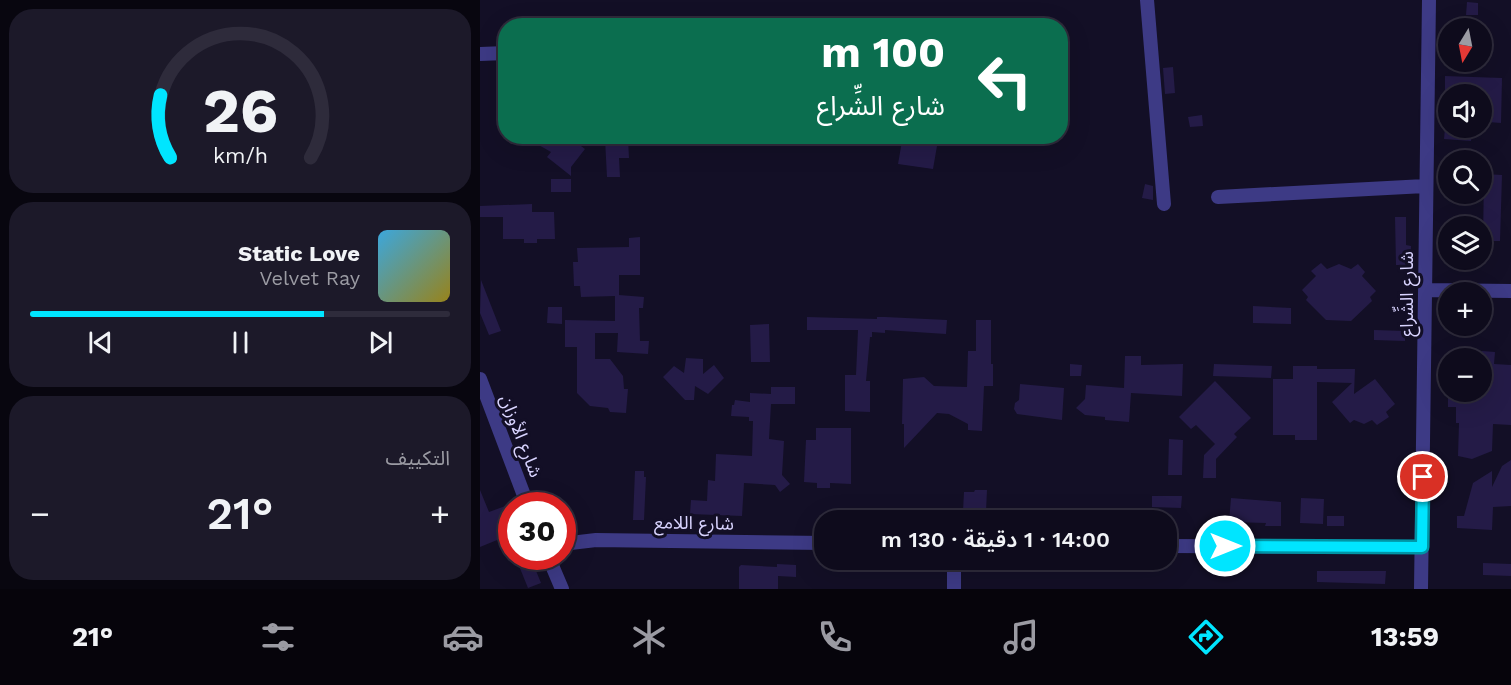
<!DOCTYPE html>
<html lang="ar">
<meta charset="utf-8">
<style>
:root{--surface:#0e0b1c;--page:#1c1929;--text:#f1f3f6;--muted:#9b9ba3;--line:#2e2b3b;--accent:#00e5ff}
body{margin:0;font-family:"Work Sans","Noto Sans Arabic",sans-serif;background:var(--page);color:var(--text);direction:rtl;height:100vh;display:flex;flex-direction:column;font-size:22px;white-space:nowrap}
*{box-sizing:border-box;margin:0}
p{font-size:20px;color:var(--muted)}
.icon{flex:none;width:33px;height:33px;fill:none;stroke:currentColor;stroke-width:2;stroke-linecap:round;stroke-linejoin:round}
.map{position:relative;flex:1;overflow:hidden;direction:ltr}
.panel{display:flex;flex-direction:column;gap:9px;padding:9px;background:#08060f;width:480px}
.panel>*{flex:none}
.hud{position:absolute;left:18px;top:18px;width:570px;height:126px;border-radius:24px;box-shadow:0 6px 24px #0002,0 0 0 2px var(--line);direction:rtl;background:#0b6e4f;color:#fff;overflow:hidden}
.needle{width:39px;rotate:190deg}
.fabs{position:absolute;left:958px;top:18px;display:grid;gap:12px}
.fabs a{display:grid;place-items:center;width:54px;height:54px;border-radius:50%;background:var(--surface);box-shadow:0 6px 24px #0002,0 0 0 2px var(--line);font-size:30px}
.speed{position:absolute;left:18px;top:492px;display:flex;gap:12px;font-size:30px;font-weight:700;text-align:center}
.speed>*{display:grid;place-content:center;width:78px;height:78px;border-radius:50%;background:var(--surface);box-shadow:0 6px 24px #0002,0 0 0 2px var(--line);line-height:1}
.speed .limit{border:9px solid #d22;background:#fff;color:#111}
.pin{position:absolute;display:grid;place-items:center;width:51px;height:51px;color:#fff;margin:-26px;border:3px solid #fff;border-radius:50%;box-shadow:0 2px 6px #0007}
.me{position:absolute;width:66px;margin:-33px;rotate:90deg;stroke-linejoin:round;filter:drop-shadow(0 0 4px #0008)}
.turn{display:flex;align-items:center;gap:21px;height:126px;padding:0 24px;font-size:27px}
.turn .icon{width:78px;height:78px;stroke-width:2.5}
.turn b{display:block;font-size:42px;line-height:51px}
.big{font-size:45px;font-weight:600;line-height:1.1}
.panel .tile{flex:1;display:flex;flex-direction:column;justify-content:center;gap:9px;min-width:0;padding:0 21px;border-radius:24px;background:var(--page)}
.panel .dial{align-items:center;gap:0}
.dial svg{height:156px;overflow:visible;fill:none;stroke:var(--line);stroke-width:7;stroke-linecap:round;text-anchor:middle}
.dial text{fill:var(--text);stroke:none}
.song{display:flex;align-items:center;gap:18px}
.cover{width:72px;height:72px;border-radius:9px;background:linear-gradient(135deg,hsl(200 70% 55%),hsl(50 70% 35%))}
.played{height:6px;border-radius:3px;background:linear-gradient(90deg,var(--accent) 70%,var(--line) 70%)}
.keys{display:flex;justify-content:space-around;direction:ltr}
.heat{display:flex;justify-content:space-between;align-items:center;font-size:33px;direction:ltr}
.trip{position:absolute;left:334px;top:510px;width:363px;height:60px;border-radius:24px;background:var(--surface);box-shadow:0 6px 24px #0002,0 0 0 2px var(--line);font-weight:600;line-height:60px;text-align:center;direction:rtl}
.menu{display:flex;height:96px;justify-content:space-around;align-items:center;background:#06040b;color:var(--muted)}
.menu .icon{width:42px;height:42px}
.menu .active{color:var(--accent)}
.menu b{font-size:27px;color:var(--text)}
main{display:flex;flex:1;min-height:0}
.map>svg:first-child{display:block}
</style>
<main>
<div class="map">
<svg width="1031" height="589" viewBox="0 0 1031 589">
<rect width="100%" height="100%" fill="#130f26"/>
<path fill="#241b47" d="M 987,2 L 998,3 L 998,15 L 986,15 Z
M 693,67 L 695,93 L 685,94 L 683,68 Z
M 965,76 L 1022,78 L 1021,123 L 1008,122 L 1009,99 L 1002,99 L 1002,94 L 965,94 Z
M 722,115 L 723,126 L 710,127 L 708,117 Z
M 965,128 L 992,128 L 991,141 L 964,139 Z
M 43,136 L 102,136 L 97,143 L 105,149 L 91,167 L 91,176 L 67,157 L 71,152 Z
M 125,139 L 148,139 L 149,158 L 139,158 L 140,177 L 127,177 Z
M 422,141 L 457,146 L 453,169 L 418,164 Z
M 1004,174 L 1022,175 L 1020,241 L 1003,241 Z
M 71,179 L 91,179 L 91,192 L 71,192 Z
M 665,184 L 673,186 L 673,200 L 662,198 Z
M 52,204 L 52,212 L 74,212 L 75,239 L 57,239 L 57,243 L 44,243 L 44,239 L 23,239 L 23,217 L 0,217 L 0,206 Z
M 915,217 L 926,217 L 926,245 L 931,246 L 930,265 L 916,265 Z
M 160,237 L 160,275 L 139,275 L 139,295 L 164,297 L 163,308 L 159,308 L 160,341 L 169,341 L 168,354 L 137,352 L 138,333 L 115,333 L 115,359 L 130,359 L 143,376 L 144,389 L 148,389 L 146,413 L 130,412 L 128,408 L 110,406 L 97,393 L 97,347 L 85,347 L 85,320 L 135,321 L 135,296 L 101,297 L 100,286 L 94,286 L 93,262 L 98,262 L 97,248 L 149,247 L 149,238 Z
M 841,263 L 847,269 L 859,264 L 871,269 L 878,264 L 885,272 L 882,276 L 896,291 L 890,297 L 892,301 L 871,321 L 846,320 L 826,300 L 828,297 L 822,290 L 836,276 L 831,271 Z
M 1,280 L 21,331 L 9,335 L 0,313 Z
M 773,306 L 811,308 L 811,324 L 773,323 Z
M 68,307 L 82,307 L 82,324 L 67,323 Z
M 327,317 L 397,319 L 397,317 L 405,317 L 467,320 L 466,334 L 405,330 L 405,333 L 392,332 L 392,337 L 390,337 L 386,381 L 390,381 L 390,412 L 365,411 L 365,375 L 376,375 L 378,330 L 327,330 Z
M 496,320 L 511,320 L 511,364 L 513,364 L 513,386 L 504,386 L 502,431 L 488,430 L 488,424 L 469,414 L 457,413 L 424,448 L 424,424 L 422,424 L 423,379 L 444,377 L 454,386 L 487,387 L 488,351 L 496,351 Z
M 289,324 L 290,362 L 271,362 L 270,325 Z
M 894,330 L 925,331 L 925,341 L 894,340 Z
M 1002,351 L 1015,352 L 1014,364 L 1031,365 L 1031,425 L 1013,424 L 1012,451 L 992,459 L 978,456 L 979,423 L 976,423 L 976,407 L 968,407 L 968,393 L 1002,392 Z
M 645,356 L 661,356 L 661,365 L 703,364 L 702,396 L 651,393 L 649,422 L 625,420 L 625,417 L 605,415 L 596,408 L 605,399 L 606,385 L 644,388 Z
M 206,358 L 223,359 L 223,374 L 234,365 L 244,378 L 228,394 L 215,386 L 214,400 L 205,400 L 183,377 L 194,366 L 204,373 Z
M 590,364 L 602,365 L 601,376 L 590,376 Z
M 734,364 L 792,366 L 791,378 L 733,376 Z
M 813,366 L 837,366 L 837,369 L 875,369 L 874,394 L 895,379 L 915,404 L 906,412 L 909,417 L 897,425 L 892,420 L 884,424 L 874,420 L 870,423 L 852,402 L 872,383 L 837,382 L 837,440 L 815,440 L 815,435 L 793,435 L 793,379 L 813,379 Z
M 735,381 L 771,418 L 754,434 L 757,437 L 736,459 L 736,478 L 723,478 L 724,455 L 735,444 L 716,425 L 711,429 L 699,417 Z
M 540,384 L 584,388 L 582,420 L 537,414 L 534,409 L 535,403 L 539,400 Z
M 291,387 L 315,387 L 315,404 L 291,404 L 289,439 L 304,441 L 302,475 L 310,484 L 300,492 L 295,485 L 264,483 L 262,516 L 210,514 L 211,500 L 227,501 L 228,480 L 235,481 L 236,454 L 272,456 L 273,421 L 269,421 L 269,417 L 251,416 L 252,405 L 254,405 L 255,400 L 270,402 L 270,393 L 291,394 Z
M 336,428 L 371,428 L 371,484 L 350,483 L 350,488 L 337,488 L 337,483 L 324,482 L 326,440 L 336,440 Z
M 689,439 L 703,440 L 702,475 L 688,475 Z
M 1031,460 L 1031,506 L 1013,507 L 1012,530 L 977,528 L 977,516 L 984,516 L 993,483 L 1012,471 L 1012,487 L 1022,466 Z
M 155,471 L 164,471 L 164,477 L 166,477 L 164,520 L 153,520 Z
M 0,490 L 9,512 L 28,505 L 32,513 L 32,534 L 0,547 Z
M 495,490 L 507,490 L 506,512 L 483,511 L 484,492 L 494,492 Z
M 672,496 L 702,496 L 701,508 L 672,507 Z
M 751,498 L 801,502 L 801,526 L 785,526 L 786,523 L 749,522 Z
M 821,498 L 844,499 L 843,524 L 820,523 Z
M 401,510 L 437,510 L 437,520 L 401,520 Z
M 847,516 L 864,516 L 864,526 L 847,526 Z
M 35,556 L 50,556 L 61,583 L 48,588 Z
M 1003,563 L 1031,564 L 1031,576 L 1003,575 Z
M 297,564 L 316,565 L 316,577 L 298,576 L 298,589 L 259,589 L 259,567 L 261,565 L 297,567 Z
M 837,571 L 906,571 L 905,584 L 837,582 Z"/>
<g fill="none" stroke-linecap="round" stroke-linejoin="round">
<path stroke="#3d3a85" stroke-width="14" d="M 667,0 L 684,204
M 0,54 L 26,53
M 738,197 L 945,186
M 945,290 L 1031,291
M 0,379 L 48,506
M 82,544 L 116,540 L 345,543
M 687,546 L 942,547
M 68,556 L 82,589
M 474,589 L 474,560
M 941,589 L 949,0"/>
</g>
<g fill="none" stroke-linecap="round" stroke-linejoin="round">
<defs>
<path id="route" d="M 745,546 L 942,547 L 943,477"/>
</defs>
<use href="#route" stroke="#0095a6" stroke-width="15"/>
<use href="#route" stroke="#00e5ff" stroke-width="10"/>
</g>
<g text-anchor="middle" stroke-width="6" stroke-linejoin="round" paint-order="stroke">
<g font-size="18" fill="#d9d4ff" stroke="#130f26">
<text transform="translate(927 294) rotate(-90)" y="6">شارع الشِّراع</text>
<text transform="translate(41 436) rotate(69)" y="6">شارع الأوزان</text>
<text transform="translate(214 523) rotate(1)" y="6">شارع اللامع</text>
</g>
</g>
</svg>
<div class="fabs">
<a><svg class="needle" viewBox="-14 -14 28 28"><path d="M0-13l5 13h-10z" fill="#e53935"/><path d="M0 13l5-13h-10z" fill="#9b9ba3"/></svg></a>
<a><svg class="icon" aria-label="sound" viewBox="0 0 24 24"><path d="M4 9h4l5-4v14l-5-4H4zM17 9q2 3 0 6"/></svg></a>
<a><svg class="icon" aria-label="search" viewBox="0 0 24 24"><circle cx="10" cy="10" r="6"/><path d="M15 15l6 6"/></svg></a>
<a><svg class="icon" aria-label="layers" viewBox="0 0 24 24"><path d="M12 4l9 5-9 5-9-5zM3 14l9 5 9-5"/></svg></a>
<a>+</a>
<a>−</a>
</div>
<div class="speed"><div class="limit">30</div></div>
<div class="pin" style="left:943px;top:477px;background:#d93025"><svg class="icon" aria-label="arrive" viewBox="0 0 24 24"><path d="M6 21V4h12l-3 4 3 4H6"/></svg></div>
<svg class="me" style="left:745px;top:546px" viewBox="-20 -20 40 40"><circle r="17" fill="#00e5ff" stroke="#fff" stroke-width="3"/><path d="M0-11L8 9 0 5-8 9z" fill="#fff"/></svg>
<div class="trip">14:00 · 1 دقيقة · 130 m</div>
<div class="hud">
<div class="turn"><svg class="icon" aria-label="left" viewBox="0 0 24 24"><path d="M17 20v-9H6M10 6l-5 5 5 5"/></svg><div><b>100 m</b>شارع الشِّراع</div></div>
</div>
</div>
<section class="panel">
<div class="tile dial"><svg viewBox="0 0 100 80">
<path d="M14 69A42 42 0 1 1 86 69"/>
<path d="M14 69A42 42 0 0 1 9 37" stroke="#00e5ff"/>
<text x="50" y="56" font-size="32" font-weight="700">26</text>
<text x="50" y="72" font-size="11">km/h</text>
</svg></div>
<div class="tile">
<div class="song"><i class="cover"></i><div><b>Static Love</b><p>Velvet Ray</p></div></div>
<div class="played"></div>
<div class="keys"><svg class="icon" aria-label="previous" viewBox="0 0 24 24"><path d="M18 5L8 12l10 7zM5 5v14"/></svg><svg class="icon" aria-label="pause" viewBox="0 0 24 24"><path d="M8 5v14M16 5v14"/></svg><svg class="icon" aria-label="next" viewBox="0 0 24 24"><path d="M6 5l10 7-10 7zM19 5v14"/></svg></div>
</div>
<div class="tile"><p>التكييف</p>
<div class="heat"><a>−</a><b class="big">21°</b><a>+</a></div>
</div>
</section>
</main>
<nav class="menu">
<b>13:59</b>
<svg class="icon active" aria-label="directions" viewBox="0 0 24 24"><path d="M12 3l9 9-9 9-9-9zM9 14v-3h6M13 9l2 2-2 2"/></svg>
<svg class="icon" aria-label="music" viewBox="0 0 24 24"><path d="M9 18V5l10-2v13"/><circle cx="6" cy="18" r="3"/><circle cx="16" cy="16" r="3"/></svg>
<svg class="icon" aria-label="phone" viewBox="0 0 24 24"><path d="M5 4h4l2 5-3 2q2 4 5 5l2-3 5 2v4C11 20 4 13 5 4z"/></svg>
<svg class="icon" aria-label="climate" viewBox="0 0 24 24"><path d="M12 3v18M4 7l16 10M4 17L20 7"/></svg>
<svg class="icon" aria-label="car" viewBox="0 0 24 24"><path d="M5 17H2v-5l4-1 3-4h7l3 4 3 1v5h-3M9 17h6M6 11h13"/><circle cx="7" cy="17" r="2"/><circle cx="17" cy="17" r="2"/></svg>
<svg class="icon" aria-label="filters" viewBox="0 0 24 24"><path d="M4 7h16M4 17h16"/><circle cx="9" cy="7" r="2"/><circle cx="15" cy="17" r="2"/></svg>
<b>21°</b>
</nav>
